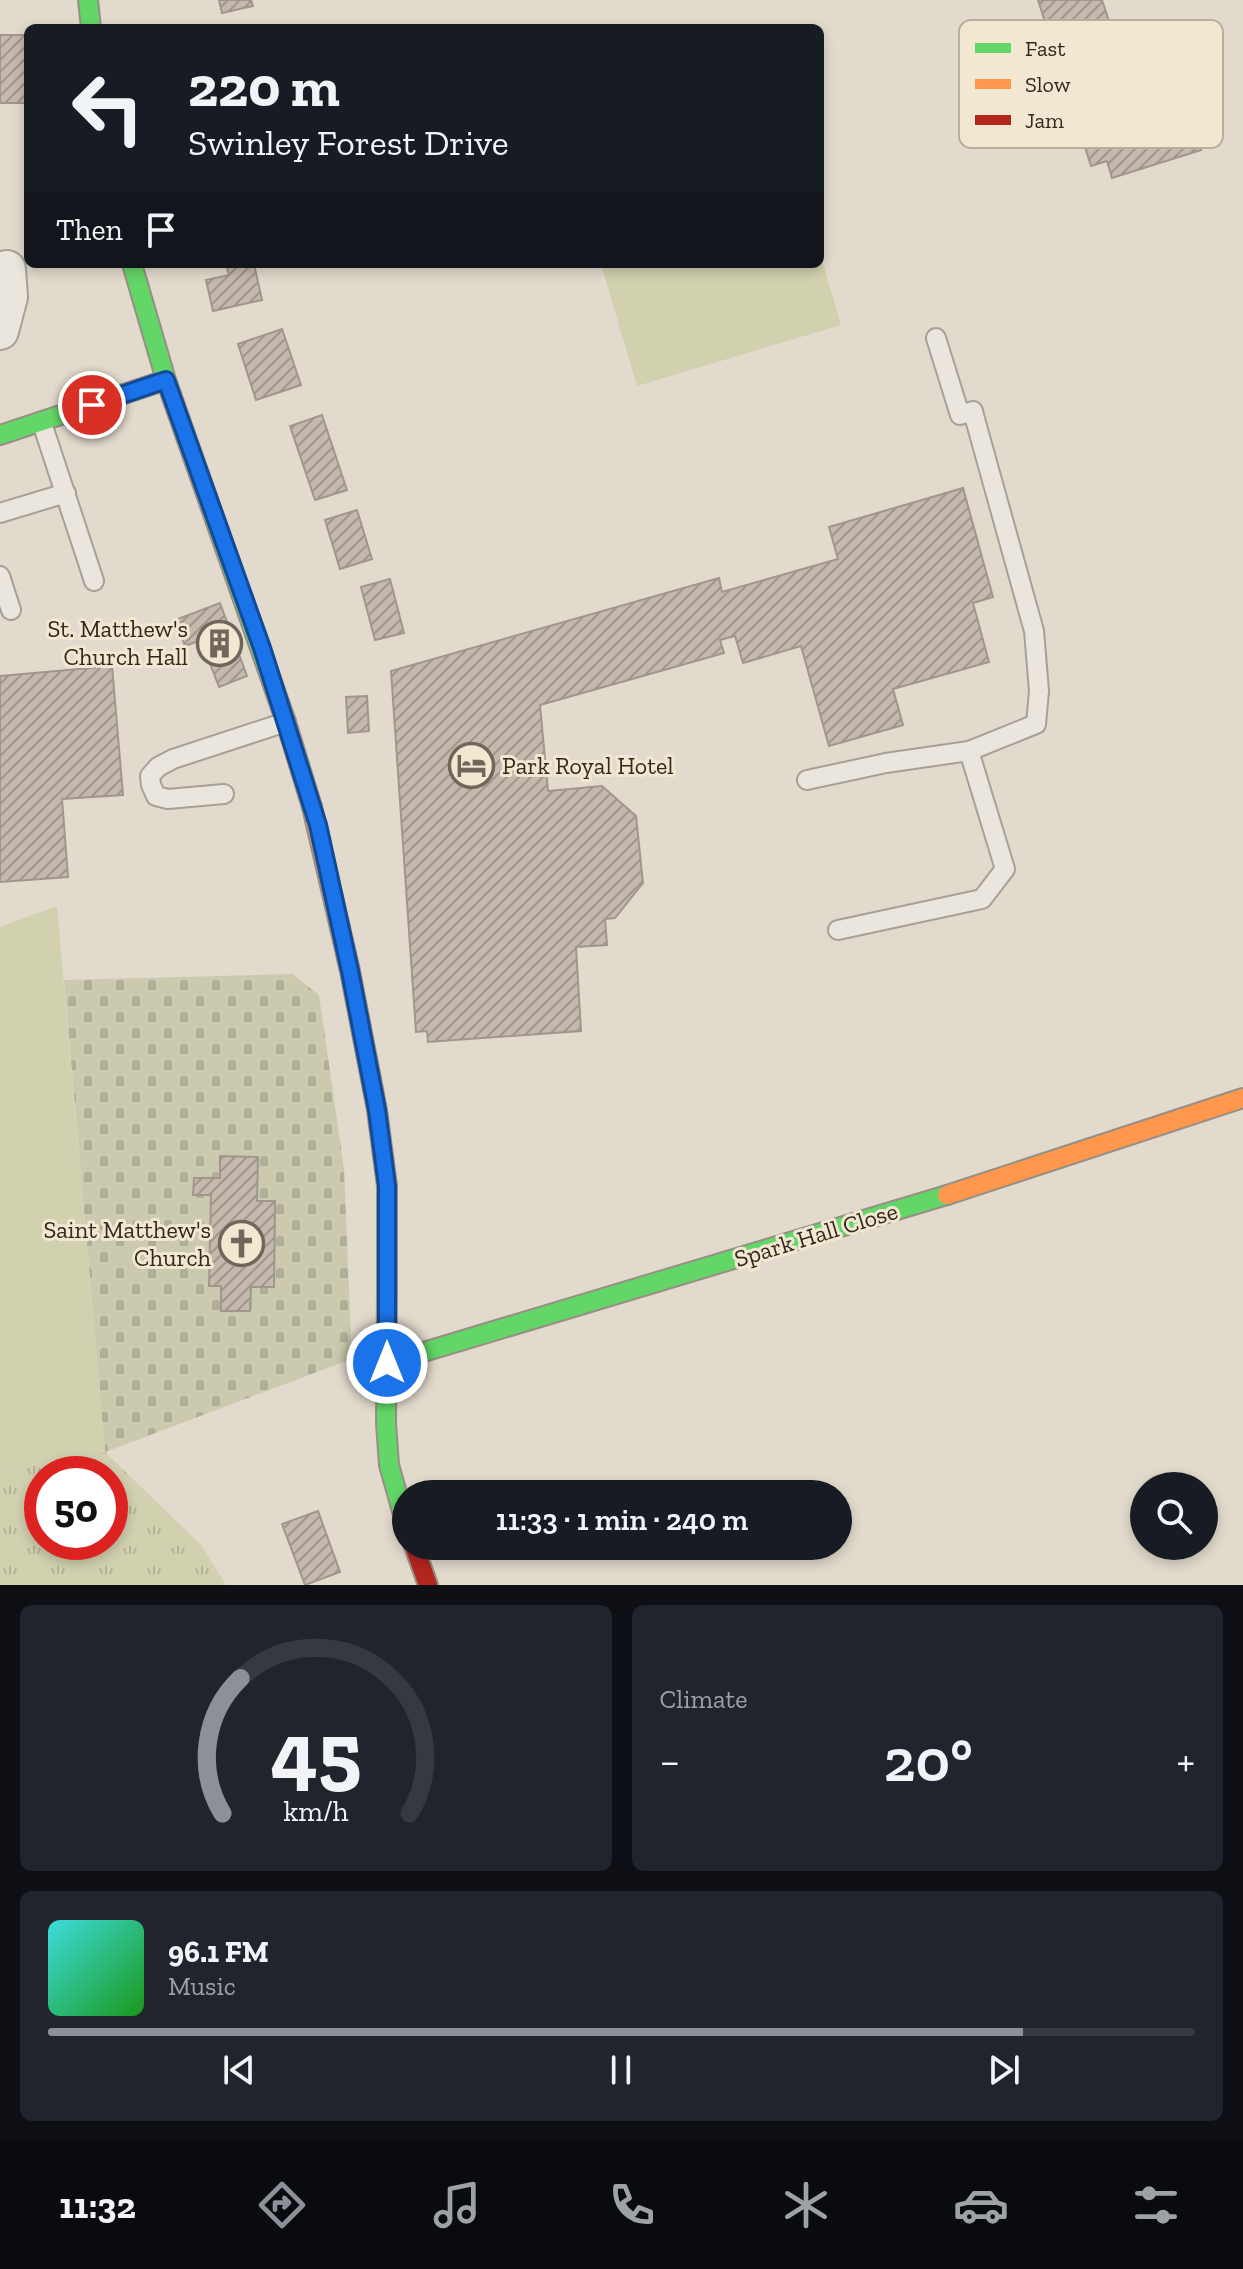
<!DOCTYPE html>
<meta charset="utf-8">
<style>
:root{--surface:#171b24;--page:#20242c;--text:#f1f3f6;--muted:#9ea1a6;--line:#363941;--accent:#8c9099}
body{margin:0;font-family:"Zilla Slab",serif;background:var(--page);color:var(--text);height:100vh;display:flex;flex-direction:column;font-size:30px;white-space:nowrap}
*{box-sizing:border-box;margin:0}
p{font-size:26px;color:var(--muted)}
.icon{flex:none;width:44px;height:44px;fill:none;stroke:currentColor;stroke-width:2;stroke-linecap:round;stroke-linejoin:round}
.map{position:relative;height:1585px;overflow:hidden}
.drawer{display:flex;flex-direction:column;gap:20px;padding:20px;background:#0d0f14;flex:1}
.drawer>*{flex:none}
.top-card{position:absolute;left:24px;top:24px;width:800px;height:244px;border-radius:12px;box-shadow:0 4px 12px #0003;background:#171b24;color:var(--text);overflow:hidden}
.fabs{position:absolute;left:1130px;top:1472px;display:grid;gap:16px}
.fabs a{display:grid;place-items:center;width:88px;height:88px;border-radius:50%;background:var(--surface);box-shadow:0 4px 12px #0003;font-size:40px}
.speed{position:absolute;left:24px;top:1456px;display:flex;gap:16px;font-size:40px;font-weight:700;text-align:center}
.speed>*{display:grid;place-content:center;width:104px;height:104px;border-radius:50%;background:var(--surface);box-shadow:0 4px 12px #0003;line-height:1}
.speed .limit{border:12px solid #d22;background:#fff;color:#111}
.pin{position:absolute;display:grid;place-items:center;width:68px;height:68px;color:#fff;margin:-34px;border:4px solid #fff;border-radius:50%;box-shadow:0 2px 8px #0007}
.me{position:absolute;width:88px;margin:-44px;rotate:0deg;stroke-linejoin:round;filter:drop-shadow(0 0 6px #0008)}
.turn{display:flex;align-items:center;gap:28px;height:168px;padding:0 32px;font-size:36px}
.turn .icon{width:104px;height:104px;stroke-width:2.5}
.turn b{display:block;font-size:56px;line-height:68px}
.then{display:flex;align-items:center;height:76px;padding:0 32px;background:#0003;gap:16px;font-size:30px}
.big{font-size:60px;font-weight:600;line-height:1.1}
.drawer .widget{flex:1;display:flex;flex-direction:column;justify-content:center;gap:12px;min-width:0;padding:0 28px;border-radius:12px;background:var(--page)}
.drawer .dial{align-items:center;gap:0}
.dial svg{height:208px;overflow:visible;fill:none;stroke:var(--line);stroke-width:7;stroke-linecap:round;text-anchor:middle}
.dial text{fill:var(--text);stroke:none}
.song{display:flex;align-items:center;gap:24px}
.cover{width:96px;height:96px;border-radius:12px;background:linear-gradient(135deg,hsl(180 70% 55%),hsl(120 70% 35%))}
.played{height:8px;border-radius:4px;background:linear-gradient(90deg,var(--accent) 85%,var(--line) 85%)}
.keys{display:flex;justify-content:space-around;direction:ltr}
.heat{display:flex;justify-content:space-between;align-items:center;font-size:44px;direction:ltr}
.drawer .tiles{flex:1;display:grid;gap:20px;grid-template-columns:1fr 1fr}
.widget:last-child{grid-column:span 2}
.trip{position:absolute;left:392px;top:1480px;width:460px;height:80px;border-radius:40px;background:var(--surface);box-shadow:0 4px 12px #0003;font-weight:600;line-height:80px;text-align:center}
.menu{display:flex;height:128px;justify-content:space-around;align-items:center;background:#090b0e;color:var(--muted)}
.menu .icon{width:56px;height:56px}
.menu .active{color:var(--accent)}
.menu b{font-size:36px;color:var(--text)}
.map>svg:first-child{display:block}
</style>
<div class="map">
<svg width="1243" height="1585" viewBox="0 0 1243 1585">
<defs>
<pattern id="grass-tufts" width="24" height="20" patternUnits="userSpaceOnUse" patternTransform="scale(2)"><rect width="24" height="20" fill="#d1d0af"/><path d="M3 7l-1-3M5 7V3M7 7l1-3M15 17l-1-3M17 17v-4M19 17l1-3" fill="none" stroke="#b4b396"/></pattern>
<pattern id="cemetery-stones" width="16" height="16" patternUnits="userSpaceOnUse" patternTransform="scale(2)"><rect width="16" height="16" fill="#cbcaaf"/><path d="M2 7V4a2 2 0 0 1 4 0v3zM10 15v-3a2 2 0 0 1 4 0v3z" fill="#afae96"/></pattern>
<pattern id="building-hatch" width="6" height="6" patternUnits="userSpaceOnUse" patternTransform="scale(2)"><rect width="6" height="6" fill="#c5b9ad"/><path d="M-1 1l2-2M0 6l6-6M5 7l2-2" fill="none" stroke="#a1968c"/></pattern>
</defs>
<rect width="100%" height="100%" fill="#e2dacc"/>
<path fill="url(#grass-tufts)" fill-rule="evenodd" d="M 105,1452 L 201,1545 L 226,1585 L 0,1585 L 0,1470 ZM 42,1474 L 110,1474 L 110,1542 L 42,1542 Z"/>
<path fill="url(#cemetery-stones)" d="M 292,974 L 319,995 L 344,1169 L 351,1338 L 349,1360 L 105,1452 L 64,980 Z"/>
<path fill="#d1d0af" d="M 820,253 L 841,325 L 637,386 L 601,264 L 820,264 Z
M 57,906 L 105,1452 L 0,1470 L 0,927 Z"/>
<path fill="url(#building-hatch)" stroke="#a1968c" stroke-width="2" d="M 219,0 L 251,0 L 253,6 L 222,13 Z
M 1038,0 L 1102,0 L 1128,79 L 1174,65 L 1201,150 L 1112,178 L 1107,161 L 1091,166 Z
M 0,35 L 28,35 L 28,103 L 0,103 Z
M 226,264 L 254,264 L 262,300 L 213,311 L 206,280 L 229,275 Z
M 282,329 L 301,385 L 256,400 L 238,344 Z
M 322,415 L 347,490 L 315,500 L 290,426 Z
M 963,488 L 993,597 L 973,603 L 989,662 L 893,689 L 903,725 L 829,746 L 801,646 L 743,663 L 735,636 L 720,640 L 724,653 L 540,705 L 548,791 L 602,786 L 636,816 L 643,883 L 615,918 L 605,919 L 607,945 L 576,947 L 581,1031 L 428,1042 L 427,1031 L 416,1032 L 391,671 L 719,578 L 722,592 L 838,559 L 829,527 Z
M 357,510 L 372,559 L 340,569 L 325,520 Z
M 390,579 L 404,633 L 375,640 L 361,587 Z
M 220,603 L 247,676 L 219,687 L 201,640 L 185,646 L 175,620 Z
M 112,666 L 123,795 L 62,799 L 68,877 L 0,882 L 0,676 Z
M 367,696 L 369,731 L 348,733 L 346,697 Z
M 220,1156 L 258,1157 L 257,1201 L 275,1201 L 274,1287 L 251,1287 L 250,1311 L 221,1311 L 221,1286 L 209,1286 L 211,1195 L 193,1195 L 194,1178 L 220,1178 Z
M 318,1511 L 340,1572 L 305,1585 L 282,1524 Z"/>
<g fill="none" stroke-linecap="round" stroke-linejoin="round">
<defs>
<path id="lane" d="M 936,338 L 960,415 L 973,411 L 975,419 L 1034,631 L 1039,691 L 1036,724 L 969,751
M 42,423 L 94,581
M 0,513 L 66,493
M 0,576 L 11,610
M 807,780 L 886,763 L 969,751 L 1005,869 L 982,899 L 838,930
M 224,794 L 168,799 L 156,796 L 151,785 L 150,776 L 158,767 L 173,759 L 286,722"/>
<path id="street" d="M 0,331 L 9,297 L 7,269"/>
<path id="fast" d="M 88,0 L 91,28
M 132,264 L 166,380 L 286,722 L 312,807
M 0,435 L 166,380
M 387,1292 L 386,1423 L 389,1465 L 406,1525
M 387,1363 L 947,1195"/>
<path id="slow" d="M 312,807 L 350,971 L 377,1110 L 387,1186 L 387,1292
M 947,1195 L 1243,1098"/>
<path id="jam" d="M 414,1546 L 428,1585"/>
</defs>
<use href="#lane" stroke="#a7a096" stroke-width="22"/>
<use href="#street" stroke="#a7a096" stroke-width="40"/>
<use href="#fast" stroke="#978f85" stroke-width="22"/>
<use href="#slow" stroke="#978f85" stroke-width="22"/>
<use href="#jam" stroke="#978f85" stroke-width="22"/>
<use href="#lane" stroke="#eae6dd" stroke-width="18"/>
<use href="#street" stroke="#eae6dd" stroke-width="36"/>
<use href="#fast" stroke="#63d668" stroke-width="18"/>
<use href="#slow" stroke="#ff974d" stroke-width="18"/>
<use href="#jam" stroke="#b3261e" stroke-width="18"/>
</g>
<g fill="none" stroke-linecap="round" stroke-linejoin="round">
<defs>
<path id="route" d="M 92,405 L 166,380 L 262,648 L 318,825 L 350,971 L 377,1110 L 387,1186 L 387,1363"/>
</defs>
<use href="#route" stroke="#114b97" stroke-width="20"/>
<use href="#route" stroke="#1a73e8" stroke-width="14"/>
</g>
<defs>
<symbol id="building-ring" viewBox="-11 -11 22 22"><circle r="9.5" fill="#f2e8d2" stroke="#71665b" stroke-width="1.5"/><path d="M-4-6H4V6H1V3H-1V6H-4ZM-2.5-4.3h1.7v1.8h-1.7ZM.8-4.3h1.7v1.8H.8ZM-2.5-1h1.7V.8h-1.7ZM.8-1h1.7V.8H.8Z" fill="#71665b"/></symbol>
<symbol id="hotel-ring" viewBox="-11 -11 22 22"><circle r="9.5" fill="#f2e8d2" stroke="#71665b" stroke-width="1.5"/><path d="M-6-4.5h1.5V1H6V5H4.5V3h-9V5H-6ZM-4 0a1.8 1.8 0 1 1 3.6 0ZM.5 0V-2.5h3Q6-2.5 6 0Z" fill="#71665b"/></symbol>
<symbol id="church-ring" viewBox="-11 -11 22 22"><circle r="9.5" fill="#f2e8d2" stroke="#71665b" stroke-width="1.5"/><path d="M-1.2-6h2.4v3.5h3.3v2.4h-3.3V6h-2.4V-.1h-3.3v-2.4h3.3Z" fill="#71665b"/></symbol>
</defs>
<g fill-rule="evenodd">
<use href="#building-ring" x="194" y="618" width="51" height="51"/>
<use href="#hotel-ring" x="446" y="740" width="51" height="51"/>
<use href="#church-ring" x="216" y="1218" width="51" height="51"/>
</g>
<g text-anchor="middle" stroke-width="6" stroke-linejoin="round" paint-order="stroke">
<g font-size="24" fill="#34281e" stroke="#f2e8d2" text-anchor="end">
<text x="188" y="637">St. Matthew's<tspan x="188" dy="28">Church Hall</tspan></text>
<text x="502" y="774" text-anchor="start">Park Royal Hotel</text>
<text x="211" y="1238">Saint Matthew's<tspan x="211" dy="28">Church</tspan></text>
</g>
<g font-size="24" fill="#34281e" stroke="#f2e8d2">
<text transform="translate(816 1235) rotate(-17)" y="8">Spark Hall Close</text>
</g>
</g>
<rect x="959" y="20" width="264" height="128" rx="12" fill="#f2e8d2" stroke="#b9ae9c" stroke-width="2"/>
<rect x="975" y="43" width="36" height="10" fill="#63d668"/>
<rect x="975" y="79" width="36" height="10" fill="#ff974d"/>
<rect x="975" y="115" width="36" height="10" fill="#b3261e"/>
<g font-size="22" fill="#34281e">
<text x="1025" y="56">Fast</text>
<text x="1025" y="92">Slow</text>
<text x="1025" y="128">Jam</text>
</g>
</svg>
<div class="fabs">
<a><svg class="icon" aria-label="search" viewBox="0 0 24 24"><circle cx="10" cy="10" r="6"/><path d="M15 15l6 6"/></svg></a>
</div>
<div class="speed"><div class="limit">50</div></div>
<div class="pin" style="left:92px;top:405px;background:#d93025"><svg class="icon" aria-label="arrive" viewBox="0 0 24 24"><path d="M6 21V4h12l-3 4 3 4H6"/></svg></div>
<svg class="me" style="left:387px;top:1363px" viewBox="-20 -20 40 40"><circle r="17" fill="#1a73e8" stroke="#fff" stroke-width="3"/><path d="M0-11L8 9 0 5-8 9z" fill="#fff"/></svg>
<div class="trip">11:33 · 1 min · 240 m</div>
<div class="top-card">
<div class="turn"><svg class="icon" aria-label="left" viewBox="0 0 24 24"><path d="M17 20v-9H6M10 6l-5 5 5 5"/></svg><div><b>220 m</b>Swinley Forest Drive</div></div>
<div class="then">Then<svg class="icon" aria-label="arrive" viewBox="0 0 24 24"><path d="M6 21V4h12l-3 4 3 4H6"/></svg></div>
</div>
</div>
<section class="drawer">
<div class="tiles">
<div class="widget dial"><svg viewBox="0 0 100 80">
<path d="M14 69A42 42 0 1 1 86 69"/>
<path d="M14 69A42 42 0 0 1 21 17" stroke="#8c9099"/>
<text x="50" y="56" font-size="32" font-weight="700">45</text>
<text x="50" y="72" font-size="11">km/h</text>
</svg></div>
<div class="widget"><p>Climate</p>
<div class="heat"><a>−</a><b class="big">20°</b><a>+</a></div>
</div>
<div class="widget">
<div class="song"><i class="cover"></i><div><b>96.1 FM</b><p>Music</p></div></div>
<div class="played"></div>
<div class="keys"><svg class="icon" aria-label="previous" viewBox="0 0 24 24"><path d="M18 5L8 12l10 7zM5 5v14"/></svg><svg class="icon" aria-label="pause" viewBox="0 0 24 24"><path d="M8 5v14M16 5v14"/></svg><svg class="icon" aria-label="next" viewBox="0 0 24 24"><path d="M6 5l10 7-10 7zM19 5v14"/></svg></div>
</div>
</div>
</section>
<nav class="menu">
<b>11:32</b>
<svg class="icon active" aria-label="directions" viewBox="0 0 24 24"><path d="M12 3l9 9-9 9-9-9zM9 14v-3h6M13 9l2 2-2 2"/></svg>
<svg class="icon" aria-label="music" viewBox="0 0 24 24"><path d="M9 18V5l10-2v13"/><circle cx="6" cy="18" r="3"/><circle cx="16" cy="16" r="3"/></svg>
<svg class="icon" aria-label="phone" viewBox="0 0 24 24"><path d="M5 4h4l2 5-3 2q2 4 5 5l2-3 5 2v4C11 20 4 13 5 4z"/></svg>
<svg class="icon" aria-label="climate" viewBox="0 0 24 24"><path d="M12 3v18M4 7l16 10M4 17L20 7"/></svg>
<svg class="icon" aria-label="car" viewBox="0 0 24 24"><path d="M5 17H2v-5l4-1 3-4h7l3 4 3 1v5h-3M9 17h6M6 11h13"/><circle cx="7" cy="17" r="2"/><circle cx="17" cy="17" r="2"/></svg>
<svg class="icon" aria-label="filters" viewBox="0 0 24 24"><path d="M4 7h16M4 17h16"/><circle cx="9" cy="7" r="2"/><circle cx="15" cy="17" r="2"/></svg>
</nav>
